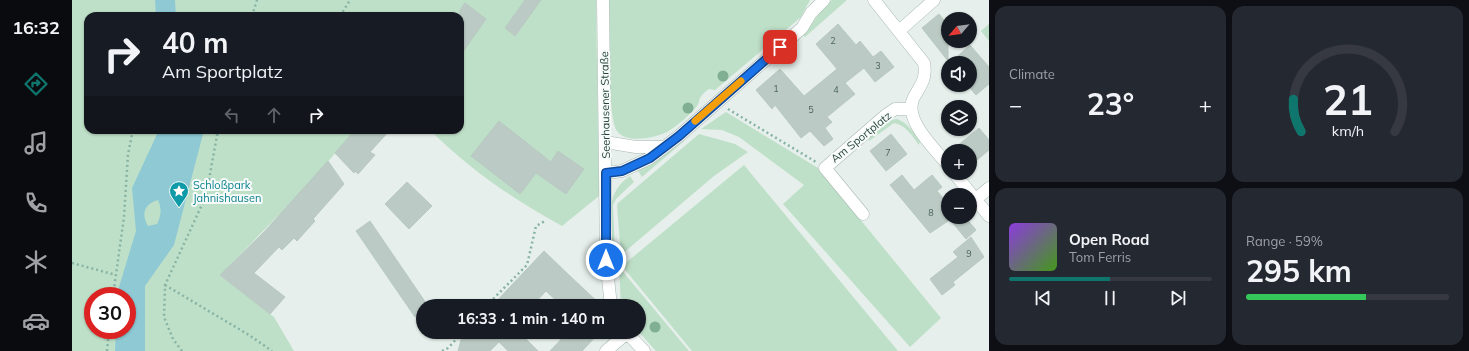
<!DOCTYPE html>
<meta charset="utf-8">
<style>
:root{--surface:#171b24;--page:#242831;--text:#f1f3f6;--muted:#9ea1a6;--line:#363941;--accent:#0f766e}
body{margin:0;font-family:Mulish,sans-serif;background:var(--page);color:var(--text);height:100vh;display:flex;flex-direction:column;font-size:15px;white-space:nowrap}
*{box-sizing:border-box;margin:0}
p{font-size:13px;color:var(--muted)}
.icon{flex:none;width:22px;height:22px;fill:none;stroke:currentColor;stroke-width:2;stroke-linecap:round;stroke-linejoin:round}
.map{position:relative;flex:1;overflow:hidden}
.panel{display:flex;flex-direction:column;gap:6px;padding:6px;background:#0d0f14;width:480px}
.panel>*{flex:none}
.guide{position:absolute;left:12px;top:12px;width:380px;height:122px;border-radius:12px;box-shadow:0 1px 3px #0004;background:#171b24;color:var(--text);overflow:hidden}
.needle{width:26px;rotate:242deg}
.tools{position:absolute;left:869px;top:12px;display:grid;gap:8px}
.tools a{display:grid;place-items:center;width:36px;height:36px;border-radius:50%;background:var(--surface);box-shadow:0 1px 3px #0004;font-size:20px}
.speed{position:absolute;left:12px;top:287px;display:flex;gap:8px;font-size:20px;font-weight:700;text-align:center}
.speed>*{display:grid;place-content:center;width:52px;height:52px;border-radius:50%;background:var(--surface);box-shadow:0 1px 3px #0004;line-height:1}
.speed .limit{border:6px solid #d22;background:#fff;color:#111}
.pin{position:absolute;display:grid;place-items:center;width:34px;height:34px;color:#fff;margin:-17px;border-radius:8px;box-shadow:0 2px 6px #0006}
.me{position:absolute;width:44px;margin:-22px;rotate:0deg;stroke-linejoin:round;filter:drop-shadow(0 0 3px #0008)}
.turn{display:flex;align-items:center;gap:14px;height:84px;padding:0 12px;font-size:18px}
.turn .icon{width:52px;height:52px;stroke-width:2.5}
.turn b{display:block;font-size:28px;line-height:34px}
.lanes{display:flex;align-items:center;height:38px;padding:0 12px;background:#0003;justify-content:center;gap:20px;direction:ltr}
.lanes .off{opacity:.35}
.big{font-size:30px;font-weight:700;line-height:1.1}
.panel .tile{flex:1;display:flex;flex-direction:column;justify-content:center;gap:6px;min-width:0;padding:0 14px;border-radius:12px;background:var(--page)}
.panel .dial{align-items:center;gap:0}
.dial svg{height:104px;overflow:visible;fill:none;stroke:var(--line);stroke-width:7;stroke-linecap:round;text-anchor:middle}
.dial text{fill:var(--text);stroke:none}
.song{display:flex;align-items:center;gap:12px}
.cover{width:48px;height:48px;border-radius:6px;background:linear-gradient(135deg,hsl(270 70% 55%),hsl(100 70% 35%))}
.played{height:4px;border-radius:2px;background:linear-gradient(90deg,var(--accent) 50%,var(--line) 50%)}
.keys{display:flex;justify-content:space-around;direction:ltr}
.heat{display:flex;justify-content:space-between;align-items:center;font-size:22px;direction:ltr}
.charge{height:6px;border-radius:3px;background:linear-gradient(90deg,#34c759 59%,var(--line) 0)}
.panel .tiles{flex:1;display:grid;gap:6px;grid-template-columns:repeat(2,1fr)}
.trip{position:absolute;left:344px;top:299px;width:230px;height:40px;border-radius:20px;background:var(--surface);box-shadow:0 1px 3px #0004;font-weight:700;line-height:40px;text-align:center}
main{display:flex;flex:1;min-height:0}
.dock{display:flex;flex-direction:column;width:72px;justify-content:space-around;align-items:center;background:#090b0e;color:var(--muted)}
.dock .icon{width:28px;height:28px}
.dock .active{color:var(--accent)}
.dock b{font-size:18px;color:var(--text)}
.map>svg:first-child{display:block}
</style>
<main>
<nav class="dock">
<b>16:32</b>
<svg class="icon active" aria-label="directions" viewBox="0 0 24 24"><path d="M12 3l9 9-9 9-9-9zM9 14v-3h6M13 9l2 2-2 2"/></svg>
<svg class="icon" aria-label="music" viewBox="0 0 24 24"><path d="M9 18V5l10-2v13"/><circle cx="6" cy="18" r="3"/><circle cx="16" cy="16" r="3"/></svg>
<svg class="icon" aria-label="phone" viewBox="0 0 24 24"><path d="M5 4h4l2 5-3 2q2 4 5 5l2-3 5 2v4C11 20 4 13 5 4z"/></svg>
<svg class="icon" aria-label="climate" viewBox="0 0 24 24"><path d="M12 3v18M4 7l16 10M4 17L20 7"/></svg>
<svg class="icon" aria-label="car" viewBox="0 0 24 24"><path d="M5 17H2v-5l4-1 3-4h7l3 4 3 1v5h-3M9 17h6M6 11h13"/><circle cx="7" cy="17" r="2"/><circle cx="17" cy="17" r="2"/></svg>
</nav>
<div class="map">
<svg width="917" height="351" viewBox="0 0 917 351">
<rect width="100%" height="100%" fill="#e6efeb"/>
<path fill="#bfe0c8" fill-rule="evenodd" d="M 0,0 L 524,0 L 527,196 L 490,226 C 442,200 397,169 358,130 L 388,130 L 388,16 L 16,16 L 16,130 L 283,130 L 236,185 L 148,275 L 202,317 L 222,351 L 0,351 ZM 21,296 L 55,296 L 55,330 L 21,330 Z
M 537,0 L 738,0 L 729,17 L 643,90 L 637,89 C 634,91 630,94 628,98 C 627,100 627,104 625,106 C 618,115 605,126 595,132 C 583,138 554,144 545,131 C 535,116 538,23 537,0 Z
M 760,0 L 775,0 L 733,37 L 731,35 C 741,24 748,9 760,0 Z
M 917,24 L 917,41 L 909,31 Z
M 654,112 L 746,168 L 869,318 L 838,347 L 711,204 L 732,185 L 667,137 L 650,130 L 629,129 Z
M 825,119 C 836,123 841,132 848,141 L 847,145 C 840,136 834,125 822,123 L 797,141 L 795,137 L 817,120 Z
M 627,134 L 663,144 L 676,152 L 642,176 L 549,255 L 545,206 L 546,203 Z
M 618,136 L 570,177 L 566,171 L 583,162 Z
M 672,165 L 826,351 L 620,351 L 550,266 Z
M 558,176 L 562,182 L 544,199 L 541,205 L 543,252 L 539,251 C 539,223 531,194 558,176 Z
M 547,267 L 617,351 L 584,351 L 567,332 L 567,306 L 549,306 Z"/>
<path fill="#8ec9d4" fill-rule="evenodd" d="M 83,0 L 103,0 L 104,16 L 84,16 Z
M 87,130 L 132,130 L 102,245 L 73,286 L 73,351 L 43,351 L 44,330 L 55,330 L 55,296 L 47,296 L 47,287 L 64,231 L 60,188 ZM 86,200 C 90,209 89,216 85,224 L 76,226 C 69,214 72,204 86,200 Z"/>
<path fill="#bbcac4" stroke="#b8c9c2" d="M 453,0 L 469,0 L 443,36 L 433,28 Z
M 393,3 L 414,19 L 388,56 L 388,10 Z
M 867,14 L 876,25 L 876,61 L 850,28 Z
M 766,24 L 784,45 L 788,41 L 801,57 L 809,51 L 822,67 L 803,82 L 792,68 L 773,83 L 783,94 L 755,117 L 760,122 L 753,128 L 761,139 L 752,146 L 738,131 L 729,138 L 703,105 L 700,109 L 684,90 L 708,69 L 732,96 L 765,69 L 744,44 Z
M 898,45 L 917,67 L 917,84 L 904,95 L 898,88 L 898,63 L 878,63 Z
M 427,121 L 479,162 L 486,151 L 512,169 L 494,194 L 464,173 L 448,194 L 399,156 Z
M 907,128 L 917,140 L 917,150 L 898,166 L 898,151 L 879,151 Z
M 283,130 L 318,130 L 298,152 L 303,155 L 286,174 L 283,171 L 282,173 L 263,153 Z
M 819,134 L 835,154 L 814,171 L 798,151 Z
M 256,161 L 272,184 L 241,219 L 243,221 L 225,241 L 222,238 L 210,250 L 207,247 L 182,273 L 213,297 L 198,314 L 148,275 L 192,232 Z
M 830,175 L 842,190 L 860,175 L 870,187 L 865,191 L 876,204 L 876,217 L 893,217 L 904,230 L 894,239 L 876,217 L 876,221 L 858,233 L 818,185 Z
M 335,182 L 360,206 L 337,229 L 313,204 Z
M 298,221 L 356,306 L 351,306 L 351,311 L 343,317 L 284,231 Z
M 899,237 L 912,257 L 881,282 L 883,285 L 870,295 L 858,279 L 886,257 L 881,252 Z
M 472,251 L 498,276 L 530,306 L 490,306 L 474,291 L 460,306 L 420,306 Z
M 396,332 L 447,332 L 466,351 L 436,351 L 427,342 L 418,351 L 386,351 L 389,340 Z
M 496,332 L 528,332 L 510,351 L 478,351 Z"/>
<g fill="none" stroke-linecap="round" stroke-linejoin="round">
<defs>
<path id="minor" d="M 531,0 L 534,260 L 539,306
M 802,0 L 852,63 C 855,78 849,85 842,97 C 830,119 863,149 876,165
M 827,31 L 862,0
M 533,142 L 564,147 L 591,147
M 534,173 L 550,171 L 578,158 L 607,136 L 730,28 L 739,13 L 752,0
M 882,173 L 917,216
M 903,200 L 917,188
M 791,214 L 753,168 L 814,115 L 823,109 L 839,109
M 554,332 L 572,351
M 534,351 L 555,333"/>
</defs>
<use href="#minor" stroke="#a8b8b2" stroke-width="13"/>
<path stroke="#86b3a5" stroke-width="2.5" stroke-dasharray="2 3" stroke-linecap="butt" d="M 180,16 L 185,0
M 268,16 L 278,0
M 656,109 L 744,162
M 0,263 L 44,275
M 93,285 L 177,335 L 200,351
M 41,296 L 52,217 L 56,154 L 61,130
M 414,306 L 455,265 L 464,226 L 473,221
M 35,351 L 37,330
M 110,351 L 101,339 L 92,317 L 93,285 L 134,196 L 146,130
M 370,351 L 376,348 L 391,332"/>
<use href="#minor" stroke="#fff" stroke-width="12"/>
</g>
<g fill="#80af93">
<circle cx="651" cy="76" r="5.5"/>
<circle cx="616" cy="108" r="5.5"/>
<circle cx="583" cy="327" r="5.5"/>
</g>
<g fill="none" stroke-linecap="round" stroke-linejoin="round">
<defs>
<path id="route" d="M 534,260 L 534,173 L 550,171 L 578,158 L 607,136 L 708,47"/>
</defs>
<use href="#route" stroke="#114b97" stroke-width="10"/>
<use href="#route" stroke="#1a73e8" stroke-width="7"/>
<path stroke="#f59e0b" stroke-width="7" d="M 623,121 L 669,81"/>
</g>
<defs>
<symbol id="sight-pin" viewBox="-11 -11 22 30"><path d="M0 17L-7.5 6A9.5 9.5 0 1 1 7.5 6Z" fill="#0f9aa8" stroke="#f7fbf9"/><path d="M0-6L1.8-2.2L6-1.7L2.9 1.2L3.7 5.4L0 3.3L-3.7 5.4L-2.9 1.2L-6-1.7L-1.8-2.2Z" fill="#fff"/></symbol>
</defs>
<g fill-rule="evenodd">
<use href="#sight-pin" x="96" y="180" width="22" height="30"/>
</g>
<g text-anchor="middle" stroke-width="4" stroke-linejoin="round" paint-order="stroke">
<g font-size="9" fill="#4a645c">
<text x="761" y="44">2</text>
<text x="806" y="69">3</text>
<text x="704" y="92">1</text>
<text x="764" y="93">4</text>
<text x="739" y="113">5</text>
<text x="816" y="156">7</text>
<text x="859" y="216">8</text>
<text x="897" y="257">9</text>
</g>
<g font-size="11" fill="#24423a" stroke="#f7fbf9">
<text transform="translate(533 105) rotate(-91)" y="4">Seerhausener Straße</text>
<text transform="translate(789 137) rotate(-39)" y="4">Am Sportplatz</text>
</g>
<g font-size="11" fill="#0d838f" stroke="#f7fbf9" text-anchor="start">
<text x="121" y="189">Schloßpark<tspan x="121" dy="13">Jahnishausen</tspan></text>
</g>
</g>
</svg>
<div class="tools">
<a><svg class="needle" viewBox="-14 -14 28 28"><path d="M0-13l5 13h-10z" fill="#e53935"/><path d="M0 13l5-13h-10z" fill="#9ea1a6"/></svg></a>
<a><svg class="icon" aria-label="sound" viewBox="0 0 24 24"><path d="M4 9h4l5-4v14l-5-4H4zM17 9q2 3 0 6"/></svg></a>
<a><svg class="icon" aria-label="layers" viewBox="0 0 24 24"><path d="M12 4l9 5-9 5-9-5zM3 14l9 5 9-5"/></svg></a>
<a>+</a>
<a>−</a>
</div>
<div class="speed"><div class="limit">30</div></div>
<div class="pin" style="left:708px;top:47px;background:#d93025"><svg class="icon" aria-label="arrive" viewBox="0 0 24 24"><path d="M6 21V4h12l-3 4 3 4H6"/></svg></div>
<svg class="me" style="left:534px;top:260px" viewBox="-20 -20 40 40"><circle r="17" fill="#1a73e8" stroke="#fff" stroke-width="3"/><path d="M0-11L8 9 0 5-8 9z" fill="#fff"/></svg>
<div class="trip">16:33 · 1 min · 140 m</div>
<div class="guide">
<div class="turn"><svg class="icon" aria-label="right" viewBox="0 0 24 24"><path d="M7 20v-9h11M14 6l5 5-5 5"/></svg><div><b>40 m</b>Am Sportplatz</div></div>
<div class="lanes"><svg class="icon off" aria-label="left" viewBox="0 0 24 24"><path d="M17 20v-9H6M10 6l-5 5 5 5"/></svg><svg class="icon off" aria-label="ahead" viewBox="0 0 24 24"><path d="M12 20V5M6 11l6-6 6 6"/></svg><svg class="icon" aria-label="right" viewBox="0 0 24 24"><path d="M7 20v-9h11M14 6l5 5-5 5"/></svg></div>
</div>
</div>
<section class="panel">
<div class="tiles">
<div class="tile"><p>Climate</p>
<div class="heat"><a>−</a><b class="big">23°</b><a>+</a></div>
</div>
<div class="tile dial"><svg viewBox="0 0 100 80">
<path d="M14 69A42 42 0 1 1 86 69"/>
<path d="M14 69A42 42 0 0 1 8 44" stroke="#0f766e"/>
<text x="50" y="56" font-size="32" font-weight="700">21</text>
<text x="50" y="72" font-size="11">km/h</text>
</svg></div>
<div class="tile">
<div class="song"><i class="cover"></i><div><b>Open Road</b><p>Tom Ferris</p></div></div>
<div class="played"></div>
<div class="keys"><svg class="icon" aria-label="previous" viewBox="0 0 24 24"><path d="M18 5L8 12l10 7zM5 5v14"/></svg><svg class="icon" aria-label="pause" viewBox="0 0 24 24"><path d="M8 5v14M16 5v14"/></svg><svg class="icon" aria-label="next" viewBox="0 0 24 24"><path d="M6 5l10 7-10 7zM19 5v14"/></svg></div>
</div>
<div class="tile"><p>Range · 59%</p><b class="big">295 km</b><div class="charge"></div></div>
</div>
</section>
</main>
